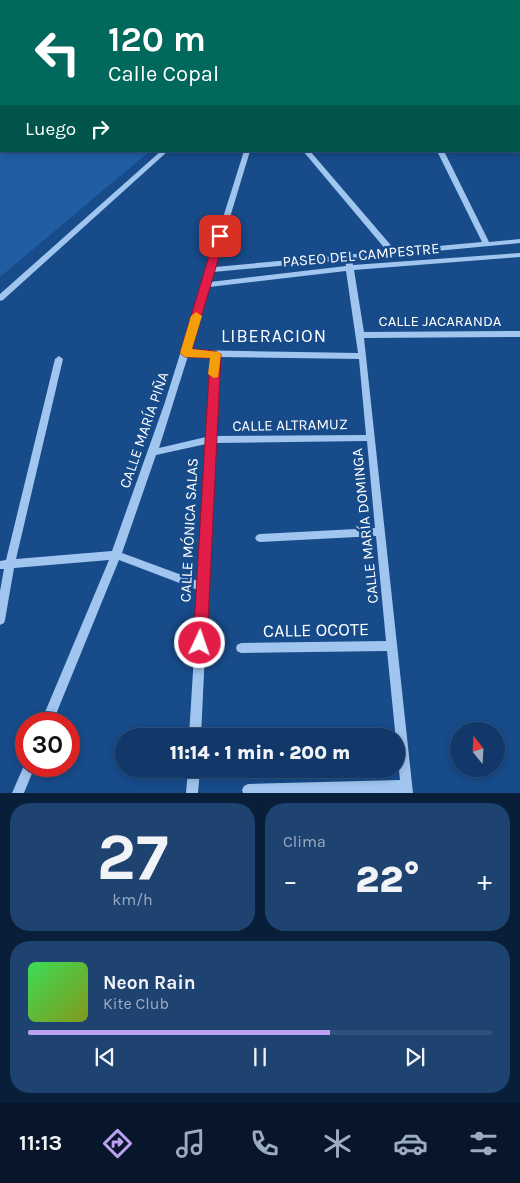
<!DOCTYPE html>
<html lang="es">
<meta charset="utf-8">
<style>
:root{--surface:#113868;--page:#1e4371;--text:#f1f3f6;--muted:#9cacc0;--line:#30527c;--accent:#bca0f2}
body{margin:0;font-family:Karla,sans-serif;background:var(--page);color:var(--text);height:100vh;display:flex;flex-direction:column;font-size:19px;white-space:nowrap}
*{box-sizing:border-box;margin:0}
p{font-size:16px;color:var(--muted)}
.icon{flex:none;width:28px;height:28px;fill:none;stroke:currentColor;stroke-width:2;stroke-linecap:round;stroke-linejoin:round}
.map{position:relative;height:793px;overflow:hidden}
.drawer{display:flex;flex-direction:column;gap:10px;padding:10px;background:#091f39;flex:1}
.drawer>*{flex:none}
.guide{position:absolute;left:0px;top:0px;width:520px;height:152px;box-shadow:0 2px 8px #0003,0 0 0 1px var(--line);background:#00695c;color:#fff;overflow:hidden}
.needle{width:32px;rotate:342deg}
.controls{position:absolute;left:450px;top:722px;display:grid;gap:10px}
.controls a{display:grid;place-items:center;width:55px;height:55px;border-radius:50%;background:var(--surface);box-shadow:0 2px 8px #0003,0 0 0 1px var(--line);font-size:25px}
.speed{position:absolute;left:15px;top:712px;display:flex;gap:10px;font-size:25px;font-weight:700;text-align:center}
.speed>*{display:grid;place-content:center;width:65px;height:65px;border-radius:50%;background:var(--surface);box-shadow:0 2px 8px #0003,0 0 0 1px var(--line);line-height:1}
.speed .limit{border:8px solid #d22;background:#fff;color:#111}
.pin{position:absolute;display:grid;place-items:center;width:42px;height:42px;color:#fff;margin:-21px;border-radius:10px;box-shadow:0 2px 8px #0006}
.me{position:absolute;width:55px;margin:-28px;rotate:3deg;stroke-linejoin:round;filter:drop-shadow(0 0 4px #0008)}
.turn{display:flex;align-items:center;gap:18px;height:105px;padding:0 25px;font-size:22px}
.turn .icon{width:65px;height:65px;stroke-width:2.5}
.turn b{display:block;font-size:35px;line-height:42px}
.then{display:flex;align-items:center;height:48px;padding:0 25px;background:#0003;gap:10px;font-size:19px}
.big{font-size:38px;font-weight:800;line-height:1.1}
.drawer .tile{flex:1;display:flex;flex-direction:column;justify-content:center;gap:8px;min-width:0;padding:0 18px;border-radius:20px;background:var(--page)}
.drawer .dial{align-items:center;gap:0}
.dial b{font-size:65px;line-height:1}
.song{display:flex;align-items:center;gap:15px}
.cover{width:60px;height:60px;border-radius:8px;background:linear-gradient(135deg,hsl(130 70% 55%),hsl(70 70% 35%))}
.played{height:5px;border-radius:2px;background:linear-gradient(90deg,var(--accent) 65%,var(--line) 65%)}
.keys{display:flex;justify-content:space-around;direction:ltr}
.heat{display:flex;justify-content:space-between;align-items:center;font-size:28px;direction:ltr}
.drawer .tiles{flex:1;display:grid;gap:10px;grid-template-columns:1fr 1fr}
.tile:last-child{grid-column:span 2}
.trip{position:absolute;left:115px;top:728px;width:290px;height:50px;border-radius:25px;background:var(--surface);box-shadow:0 2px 8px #0003,0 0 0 1px var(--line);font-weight:800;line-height:50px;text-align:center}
.menu{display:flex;height:80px;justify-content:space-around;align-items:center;background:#07162a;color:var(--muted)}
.menu .icon{width:35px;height:35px}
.menu .selected{color:var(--accent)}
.menu b{font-size:22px;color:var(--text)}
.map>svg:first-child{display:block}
</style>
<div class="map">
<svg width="520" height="793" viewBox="0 0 520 793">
<rect width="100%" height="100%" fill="#174b8a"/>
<path fill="#205da3" d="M 0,0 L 330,0 L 1,1 L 1,151 L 150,151 L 0,277 Z"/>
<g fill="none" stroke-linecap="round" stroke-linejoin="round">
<path stroke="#a0c5ee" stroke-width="2.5" stroke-dasharray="2 2.5" stroke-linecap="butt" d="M 112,0 L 116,1"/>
<path fill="#a0c5ee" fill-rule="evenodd" d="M 189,0 L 195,0 L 196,1 L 190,1 Z
M 519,48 L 520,48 L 520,52 L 519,52 Z
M 519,136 L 520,136 L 520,140 L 519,140 Z
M 161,151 L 168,151 L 3,300 L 0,301 L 0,294 Z
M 244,151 L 250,151 L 215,267 L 387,251 L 303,151 L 310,151 L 395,250 L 482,242 L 437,151 L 444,151 L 489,242 L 520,239 L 520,243 L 352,259 L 353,265 L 520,253 L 520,257 L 354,270 L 364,332 L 520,331 L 520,337 L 364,338 L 413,793 L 243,793 L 242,790 L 244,786 L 248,784 L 400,780 L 387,651 L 241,653 L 237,651 L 236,648 L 237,645 L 241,643 L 386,641 L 376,536 L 260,542 L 257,541 L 255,538 L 257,535 L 260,534 L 375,528 L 367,441 L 215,443 L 201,736 L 189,736 L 198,590 L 119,560 L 52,724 L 40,724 L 109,560 L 14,568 L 5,620 L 4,623 L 0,625 L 0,591 L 4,569 L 0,569 L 0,561 L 6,560 L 55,359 L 59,356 L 63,359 L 16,559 L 112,551 L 164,405 ZM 345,260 L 346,266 L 210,282 L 213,272 ZM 346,271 L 358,353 L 190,350 L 209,287 ZM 188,356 L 211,356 L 206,437 L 159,448 ZM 219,357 L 359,359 L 366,435 L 215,436 ZM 206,444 L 198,581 L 122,553 L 156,455 Z
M 26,761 L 26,766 L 35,766 L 24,793 L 12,793 Z
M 188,769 L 200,769 L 198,793 L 186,793 Z"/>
</g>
<path fill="#e11d48" stroke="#92132f" d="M 220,233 L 225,236 L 192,349 L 215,351 L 221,354 L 207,643 L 205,648 L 200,649 L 195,648 L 193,643 L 210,358 L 185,357 L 180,353 L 215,236 Z"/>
<path fill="#f59e0b" d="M 196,312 L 202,316 L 192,349 L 219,352 L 221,354 L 218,377 L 214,378 L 208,374 L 210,358 L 185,357 L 180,353 L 191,316 Z"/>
<g text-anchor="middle" stroke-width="5" stroke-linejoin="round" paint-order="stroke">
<g font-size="15" fill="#fff" stroke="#174b8a">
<text transform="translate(361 255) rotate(-5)" y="5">PASEO DEL CAMPESTRE</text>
<text x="440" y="326">CALLE JACARANDA</text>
<text transform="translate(290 425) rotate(-1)" y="5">CALLE ALTRAMUZ</text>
<text transform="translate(144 430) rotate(-71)" y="5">CALLE MARÍA PIÑA</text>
<text transform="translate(365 526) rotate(-96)" y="5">CALLE MARÍA DOMINGA</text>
<text transform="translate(189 530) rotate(-87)" y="5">CALLE MÓNICA SALAS</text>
</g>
<g font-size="18" letter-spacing="1" fill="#fff" stroke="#174b8a">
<text x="274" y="342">LIBERACION</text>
</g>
<g font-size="18" fill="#fff" stroke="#174b8a">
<text transform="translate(316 630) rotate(-1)" y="6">CALLE OCOTE</text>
</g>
</g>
</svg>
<div class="controls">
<a><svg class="needle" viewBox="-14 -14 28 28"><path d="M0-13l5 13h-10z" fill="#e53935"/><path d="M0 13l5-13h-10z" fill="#9cacc0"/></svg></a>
</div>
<div class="speed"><div class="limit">30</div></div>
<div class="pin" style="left:220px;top:236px;background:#d93025"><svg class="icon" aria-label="arrive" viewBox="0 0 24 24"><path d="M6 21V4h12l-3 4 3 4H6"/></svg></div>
<svg class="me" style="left:200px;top:643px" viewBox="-20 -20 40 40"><circle r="17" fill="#e11d48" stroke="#fff" stroke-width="3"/><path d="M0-11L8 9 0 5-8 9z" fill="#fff"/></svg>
<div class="trip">11:14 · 1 min · 200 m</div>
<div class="guide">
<div class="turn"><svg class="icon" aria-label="left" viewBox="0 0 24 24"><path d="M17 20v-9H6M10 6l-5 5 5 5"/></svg><div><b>120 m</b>Calle Copal</div></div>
<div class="then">Luego<svg class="icon" aria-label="right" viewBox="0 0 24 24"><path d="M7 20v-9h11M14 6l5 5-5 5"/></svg></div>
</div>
</div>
<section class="drawer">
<div class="tiles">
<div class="tile dial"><b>27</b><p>km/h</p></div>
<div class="tile"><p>Clima</p>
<div class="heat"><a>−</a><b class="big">22°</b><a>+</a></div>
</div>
<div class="tile">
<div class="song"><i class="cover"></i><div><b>Neon Rain</b><p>Kite Club</p></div></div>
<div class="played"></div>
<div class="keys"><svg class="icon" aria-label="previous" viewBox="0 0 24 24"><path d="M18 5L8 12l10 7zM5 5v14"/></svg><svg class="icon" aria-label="pause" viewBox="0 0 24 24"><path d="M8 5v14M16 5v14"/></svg><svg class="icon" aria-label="next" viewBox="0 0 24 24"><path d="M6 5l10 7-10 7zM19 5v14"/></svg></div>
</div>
</div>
</section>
<nav class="menu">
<b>11:13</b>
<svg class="icon selected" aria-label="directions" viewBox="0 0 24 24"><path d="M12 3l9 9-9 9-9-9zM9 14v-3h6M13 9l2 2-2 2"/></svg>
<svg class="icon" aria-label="music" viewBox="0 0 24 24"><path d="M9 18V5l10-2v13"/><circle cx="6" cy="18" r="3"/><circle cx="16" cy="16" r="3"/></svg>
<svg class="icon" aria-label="phone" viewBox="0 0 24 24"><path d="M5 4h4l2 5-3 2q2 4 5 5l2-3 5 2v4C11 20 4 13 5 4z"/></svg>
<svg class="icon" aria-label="climate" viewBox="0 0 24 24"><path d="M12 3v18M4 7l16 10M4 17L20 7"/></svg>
<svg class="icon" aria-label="car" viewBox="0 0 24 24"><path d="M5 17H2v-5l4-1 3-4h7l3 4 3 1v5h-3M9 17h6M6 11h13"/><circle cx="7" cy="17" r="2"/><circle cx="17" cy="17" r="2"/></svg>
<svg class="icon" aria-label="filters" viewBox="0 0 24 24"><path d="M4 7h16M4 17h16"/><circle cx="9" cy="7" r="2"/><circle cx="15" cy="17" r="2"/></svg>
</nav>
